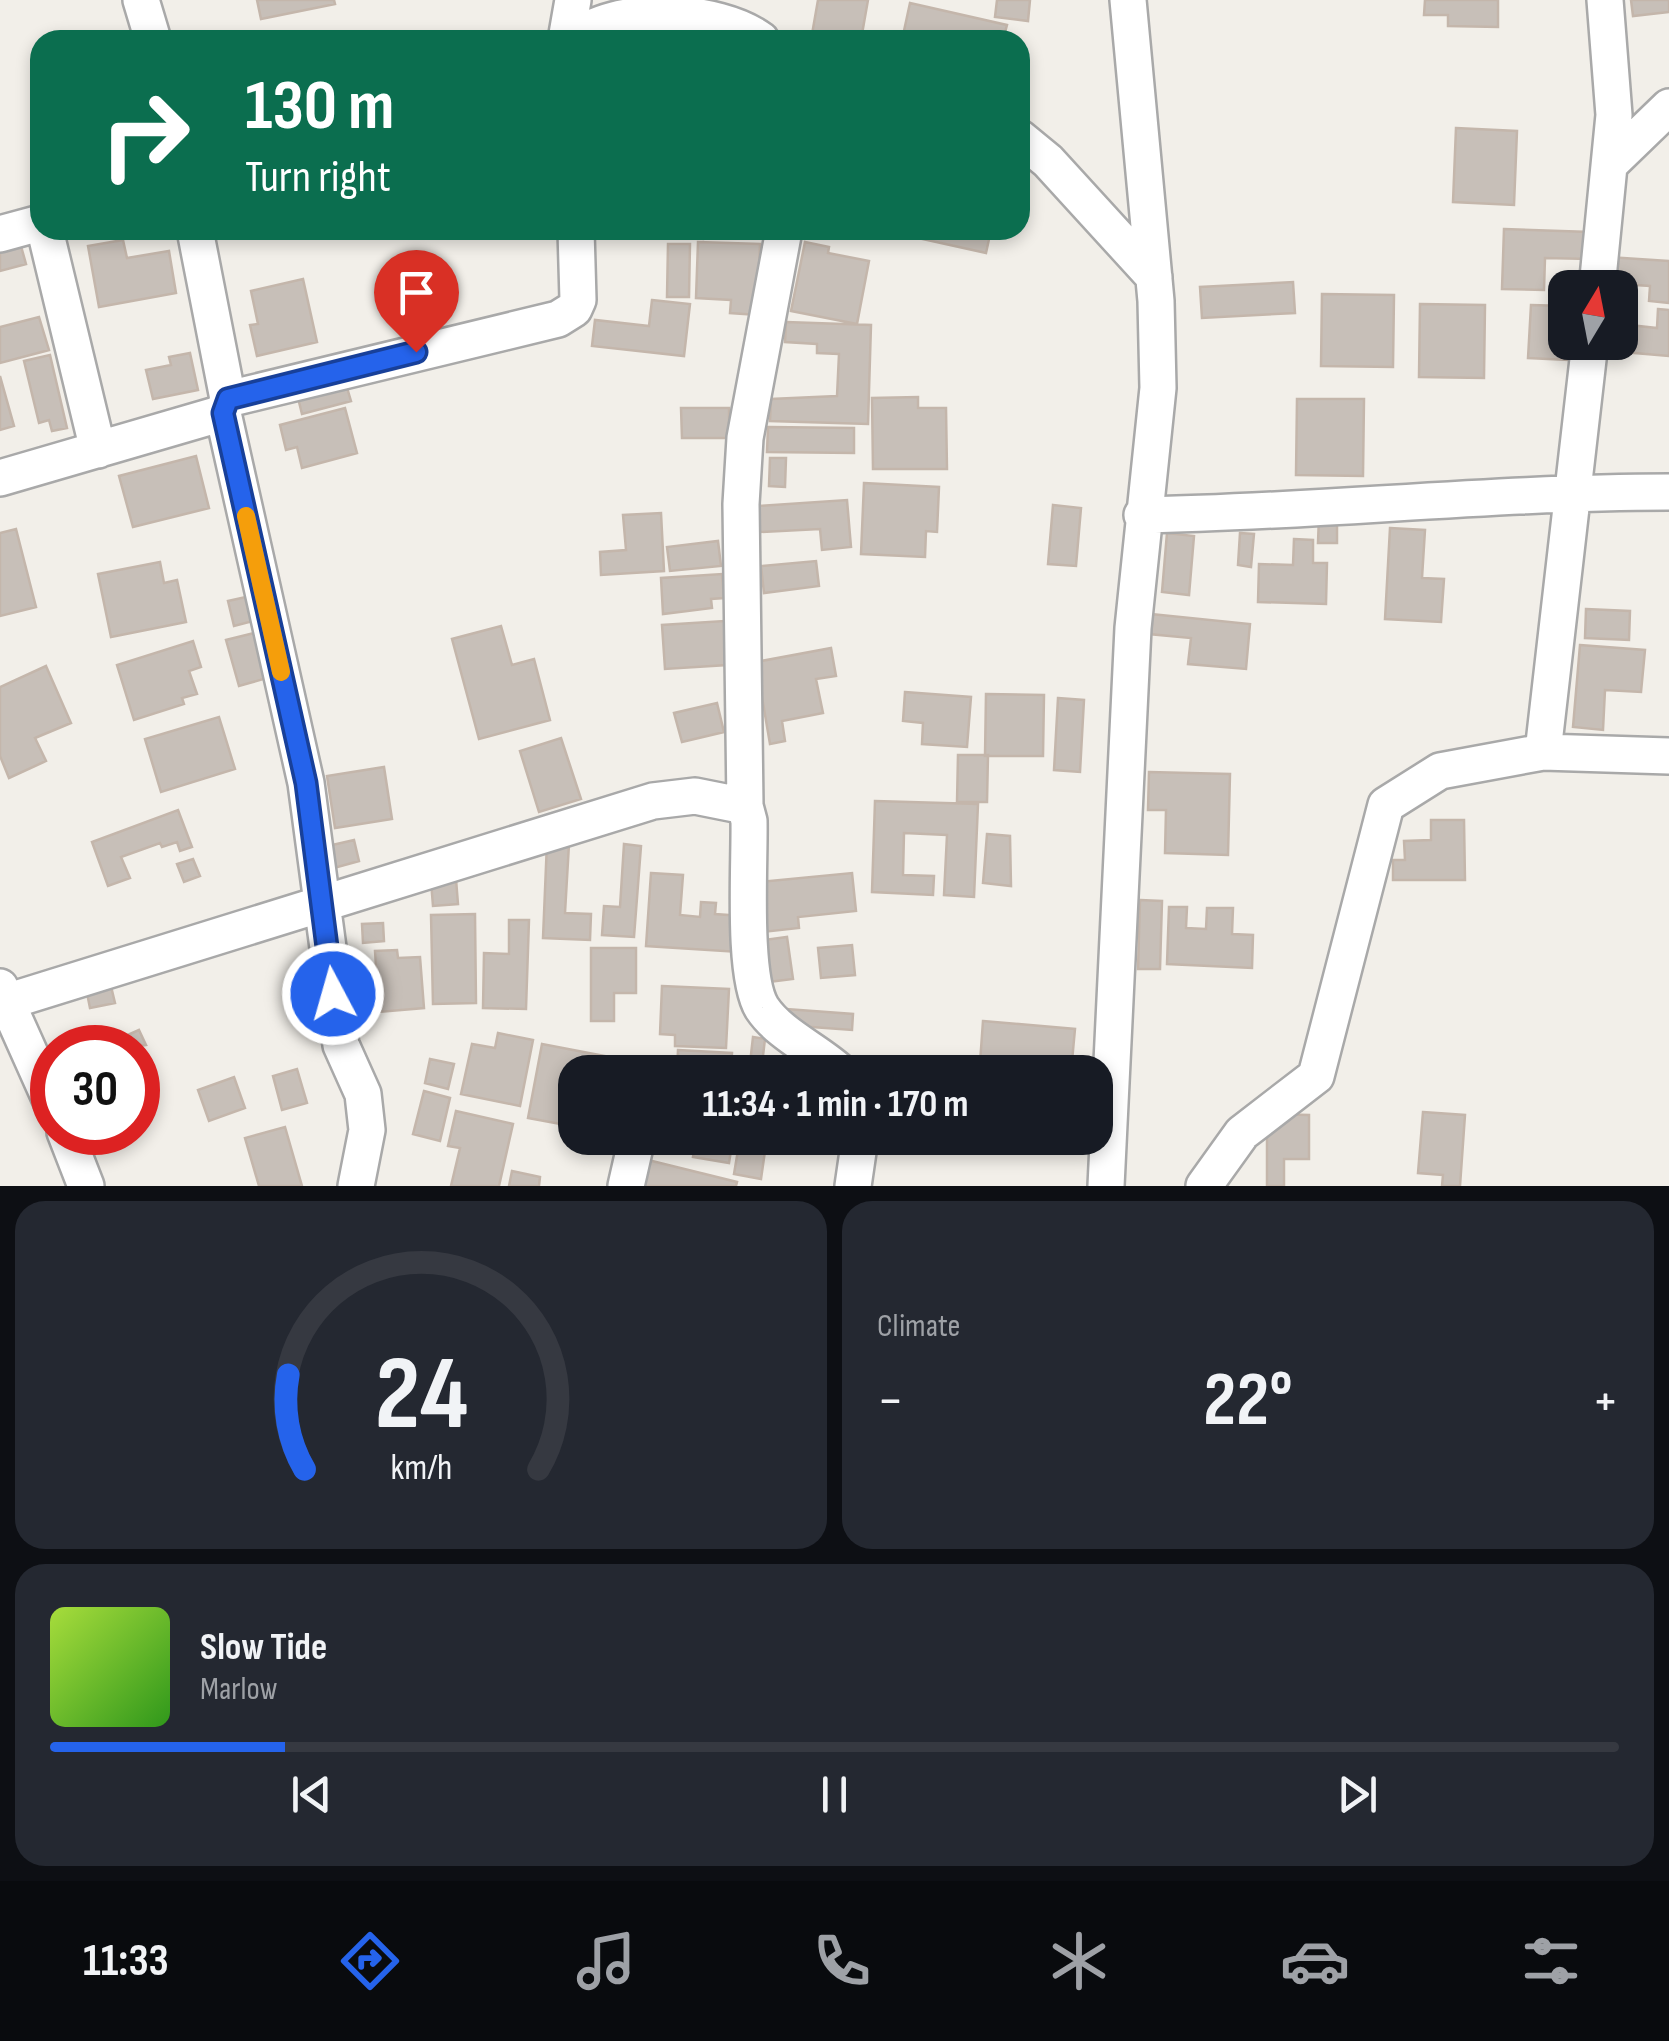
<!DOCTYPE html>
<meta charset="utf-8">
<style>
:root{--surface:#171b24;--page:#242831;--text:#f1f3f6;--muted:#9ea1a6;--line:#363941;--accent:#2563eb}
body{margin:0;font-family:"Sofia Sans Condensed",sans-serif;background:var(--page);color:var(--text);height:100vh;display:flex;flex-direction:column;font-size:38px;white-space:nowrap}
*{box-sizing:border-box;margin:0}
p{font-size:32px;color:var(--muted)}
.icon{flex:none;width:55px;height:55px;fill:none;stroke:currentColor;stroke-width:2;stroke-linecap:round;stroke-linejoin:round}
.map{position:relative;height:1186px;overflow:hidden}
.side{display:flex;flex-direction:column;gap:15px;padding:15px;background:#0d0f14;flex:1}
.side>*{flex:none}
.guide{position:absolute;left:30px;top:30px;width:1000px;height:210px;border-radius:30px;box-shadow:0 5px 15px #0003;background:#0b6e4f;color:#fff;overflow:hidden}
.needle{width:65px;rotate:10deg}
.buttons{position:absolute;left:1548px;top:270px;display:grid;gap:20px}
.buttons a{display:grid;place-items:center;width:90px;height:90px;border-radius:20px;background:var(--surface);box-shadow:0 5px 15px #0003;font-size:50px}
.speed{position:absolute;left:30px;top:1025px;display:flex;gap:20px;font-size:50px;font-weight:700;text-align:center}
.speed>*{display:grid;place-content:center;width:130px;height:130px;border-radius:50%;background:var(--surface);box-shadow:0 5px 15px #0003;line-height:1}
.speed .limit{border:15px solid #d22;background:#fff;color:#111}
.pin{position:absolute;display:grid;place-items:center;width:85px;height:85px;color:#fff;margin:-102px -42px;border-radius:50% 50% 50% 0;rotate:-45deg;box-shadow:0 0 10px #0007}
.pin .icon{rotate:45deg}
.me{position:absolute;width:110px;margin:-55px;rotate:354deg;stroke-linejoin:round;filter:drop-shadow(0 0 8px #0008)}
.turn{display:flex;align-items:center;gap:35px;height:210px;padding:0 50px;font-size:45px}
.turn .icon{width:130px;height:130px;stroke-width:2.5}
.turn b{display:block;font-size:70px;line-height:85px}
.big{font-size:75px;font-weight:700;line-height:1.1}
.side .widget{flex:1;display:flex;flex-direction:column;justify-content:center;gap:15px;min-width:0;padding:0 35px;border-radius:30px;background:var(--page)}
.side .dial{align-items:center;gap:0}
.dial svg{height:260px;overflow:visible;fill:none;stroke:var(--line);stroke-width:7;stroke-linecap:round;text-anchor:middle}
.dial text{fill:var(--text);stroke:none}
.song{display:flex;align-items:center;gap:30px}
.cover{width:120px;height:120px;border-radius:15px;background:linear-gradient(135deg,hsl(80 70% 55%),hsl(110 70% 35%))}
.played{height:10px;border-radius:5px;background:linear-gradient(90deg,var(--accent) 15%,var(--line) 15%)}
.keys{display:flex;justify-content:space-around;direction:ltr}
.heat{display:flex;justify-content:space-between;align-items:center;font-size:55px;direction:ltr}
.side .tiles{flex:1;display:grid;gap:15px;grid-template-columns:1fr 1fr}
.widget:last-child{grid-column:span 2}
.trip{position:absolute;left:558px;top:1055px;width:555px;height:100px;border-radius:30px;background:var(--surface);box-shadow:0 5px 15px #0003;font-weight:700;line-height:100px;text-align:center}
.dock{display:flex;height:160px;justify-content:space-around;align-items:center;background:#090b0e;color:var(--muted)}
.dock .icon{width:70px;height:70px}
.dock .active{color:var(--accent)}
.dock b{font-size:45px;color:var(--text)}
.map>svg:first-child{display:block}
</style>
<div class="map">
<svg width="1669" height="1186" viewBox="0 0 1669 1186">
<rect width="100%" height="100%" fill="#f2efe9"/>
<path fill="#c7bfb8" stroke="#c4b6ab" stroke-width="2.5" d="M 257,0 L 334,0 L 335,4 L 261,19 Z
M 818,0 L 868,0 L 862,34 L 849,32 L 847,40 L 811,40 Z
M 997,0 L 1030,0 L 1028,21 L 995,17 Z
M 1425,0 L 1498,0 L 1498,27 L 1448,26 L 1448,15 L 1424,15 Z
M 1631,0 L 1669,0 L 1669,12 L 1633,16 Z
M 910,3 L 1007,25 L 1003,40 L 902,40 Z
M 1456,128 L 1517,131 L 1514,205 L 1453,202 Z
M 1504,229 L 1590,232 L 1589,259 L 1545,258 L 1544,290 L 1502,289 Z
M 605,230 L 704,230 L 703,239 Z
M 882,230 L 991,230 L 986,253 Z
M 19,239 L 26,264 L 0,271 L 0,244 Z
M 123,240 L 127,258 L 169,251 L 176,293 L 99,307 L 88,246 Z
M 698,242 L 760,244 L 757,315 L 730,313 L 731,300 L 696,298 Z
M 805,242 L 829,247 L 828,253 L 869,261 L 857,324 L 791,311 Z
M 668,244 L 690,244 L 689,297 L 667,297 Z
M 1608,257 L 1669,261 L 1669,303 L 1649,301 L 1650,286 L 1606,283 Z
M 303,279 L 317,342 L 257,356 L 250,325 L 258,324 L 251,291 Z
M 1293,282 L 1295,313 L 1202,318 L 1200,287 Z
M 1322,294 L 1394,295 L 1393,367 L 1321,366 Z
M 652,300 L 690,304 L 684,356 L 592,346 L 595,320 L 649,326 Z
M 1420,304 L 1485,305 L 1484,378 L 1419,377 Z
M 1531,305 L 1565,306 L 1568,360 L 1528,358 Z
M 1658,309 L 1669,310 L 1669,356 L 1600,350 L 1601,342 L 1620,342 L 1620,324 L 1657,328 Z
M 39,317 L 49,350 L 0,363 L 0,327 Z
M 786,322 L 871,325 L 868,424 L 770,421 L 771,399 L 837,396 L 839,354 L 817,353 L 817,344 L 785,342 Z
M 190,353 L 198,390 L 153,399 L 146,370 L 171,365 L 169,357 Z
M 50,355 L 67,428 L 52,431 L 49,420 L 39,423 L 24,361 Z
M 0,376 L 14,426 L 0,430 Z
M 345,381 L 351,401 L 302,414 L 297,394 Z
M 918,397 L 918,408 L 946,408 L 947,469 L 873,469 L 872,398 Z
M 1297,399 L 1364,399 L 1363,476 L 1296,475 Z
M 345,408 L 357,453 L 302,468 L 297,447 L 286,450 L 280,425 Z
M 681,408 L 729,408 L 729,438 L 682,438 Z
M 768,427 L 854,428 L 854,453 L 767,452 Z
M 196,456 L 209,508 L 133,527 L 119,476 Z
M 770,458 L 786,458 L 785,487 L 769,486 Z
M 864,483 L 939,487 L 937,532 L 926,531 L 925,557 L 861,554 Z
M 847,500 L 851,547 L 822,550 L 820,529 L 760,532 L 758,506 Z
M 1053,505 L 1081,508 L 1076,566 L 1048,564 Z
M 661,513 L 664,571 L 601,575 L 600,552 L 626,550 L 623,515 Z
M 1319,516 L 1337,517 L 1337,543 L 1318,543 Z
M 1390,528 L 1425,530 L 1422,578 L 1444,579 L 1441,622 L 1385,619 Z
M 16,529 L 36,607 L 0,616 L 0,533 Z
M 1167,533 L 1194,536 L 1189,595 L 1162,592 Z
M 1240,533 L 1254,534 L 1251,567 L 1238,565 Z
M 1294,539 L 1313,540 L 1313,563 L 1327,563 L 1326,604 L 1258,602 L 1259,564 L 1293,565 Z
M 718,541 L 721,566 L 670,571 L 667,547 Z
M 816,561 L 819,586 L 764,593 L 761,566 Z
M 160,562 L 164,583 L 177,580 L 186,622 L 111,637 L 98,574 Z
M 722,574 L 724,598 L 711,599 L 712,608 L 663,614 L 661,578 Z
M 255,595 L 261,619 L 234,626 L 228,601 Z
M 1586,609 L 1630,611 L 1629,640 L 1585,638 Z
M 1151,614 L 1250,624 L 1246,669 L 1188,664 L 1191,638 L 1149,634 Z
M 724,621 L 727,665 L 665,669 L 662,625 Z
M 501,626 L 512,665 L 534,659 L 550,720 L 479,739 L 452,639 Z
M 254,633 L 267,678 L 239,686 L 226,640 Z
M 193,641 L 201,667 L 189,671 L 197,694 L 182,698 L 184,704 L 134,720 L 117,665 Z
M 1580,645 L 1645,650 L 1641,692 L 1605,690 L 1603,730 L 1573,727 Z
M 831,648 L 836,676 L 816,679 L 823,713 L 782,721 L 785,741 L 770,744 L 756,662 Z
M 46,666 L 71,723 L 35,738 L 46,761 L 9,778 L 0,756 L 0,687 Z
M 905,692 L 971,697 L 967,747 L 922,744 L 923,723 L 903,721 Z
M 986,694 L 1044,695 L 1043,756 L 985,756 Z
M 1058,698 L 1084,700 L 1080,772 L 1054,770 Z
M 717,703 L 724,732 L 682,742 L 674,713 Z
M 219,717 L 235,769 L 161,792 L 145,739 Z
M 561,738 L 581,799 L 539,812 L 520,751 Z
M 958,755 L 988,755 L 987,802 L 957,802 Z
M 384,767 L 392,819 L 335,828 L 327,776 Z
M 1149,772 L 1230,774 L 1228,855 L 1165,853 L 1166,810 L 1148,810 Z
M 875,801 L 978,804 L 974,897 L 944,895 L 947,835 L 904,833 L 903,875 L 934,876 L 933,895 L 872,892 Z
M 178,810 L 192,847 L 180,851 L 177,842 L 162,847 L 160,843 L 121,857 L 130,878 L 108,886 L 92,842 Z
M 1431,820 L 1464,820 L 1465,880 L 1393,880 L 1393,860 L 1405,860 L 1404,841 L 1431,840 Z
M 987,834 L 1010,836 L 1011,886 L 983,883 Z
M 354,840 L 359,861 L 334,868 L 328,846 Z
M 547,842 L 569,844 L 565,913 L 591,914 L 590,940 L 543,938 Z
M 624,844 L 641,846 L 634,937 L 602,935 L 604,906 L 620,907 Z
M 193,859 L 200,876 L 184,882 L 177,864 Z
M 651,873 L 683,875 L 680,915 L 700,917 L 701,902 L 716,903 L 715,914 L 742,916 L 739,952 L 646,946 Z
M 852,873 L 856,911 L 798,917 L 799,928 L 763,932 L 759,882 Z
M 456,879 L 458,904 L 433,906 L 431,881 Z
M 1140,900 L 1162,901 L 1160,969 L 1138,969 Z
M 1169,907 L 1187,907 L 1186,928 L 1206,929 L 1207,908 L 1233,908 L 1232,934 L 1253,935 L 1252,968 L 1167,964 Z
M 475,914 L 476,1003 L 433,1004 L 431,915 Z
M 509,920 L 529,920 L 526,1009 L 483,1008 L 484,953 L 509,954 Z
M 383,923 L 384,941 L 363,943 L 362,924 Z
M 787,937 L 793,979 L 768,982 L 764,940 Z
M 852,945 L 855,975 L 821,978 L 818,948 Z
M 591,948 L 636,948 L 636,993 L 614,993 L 614,1021 L 591,1021 Z
M 397,950 L 398,958 L 420,957 L 424,1008 L 379,1012 L 375,951 Z
M 109,978 L 115,1003 L 90,1008 L 85,983 Z
M 662,986 L 729,989 L 726,1048 L 675,1046 L 675,1035 L 660,1034 Z
M 786,1009 L 853,1014 L 852,1030 L 785,1025 Z
M 983,1021 L 1075,1029 L 1071,1072 L 1048,1069 L 1048,1062 L 1005,1058 L 1004,1065 L 980,1063 Z
M 139,1030 L 146,1045 L 125,1048 L 121,1038 Z
M 498,1033 L 533,1040 L 520,1106 L 461,1094 L 472,1044 L 495,1048 Z
M 753,1037 L 765,1039 L 762,1064 L 776,1066 L 775,1072 L 749,1072 Z
M 542,1044 L 641,1063 L 639,1072 L 575,1072 L 575,1095 L 571,1095 L 566,1125 L 528,1118 Z
M 678,1050 L 732,1053 L 731,1072 L 677,1072 Z
M 430,1059 L 454,1064 L 448,1089 L 425,1083 Z
M 297,1069 L 307,1103 L 282,1110 L 273,1076 Z
M 234,1077 L 245,1108 L 209,1121 L 198,1090 Z
M 424,1091 L 450,1098 L 440,1141 L 413,1134 Z
M 456,1111 L 513,1124 L 499,1186 L 451,1186 L 460,1148 L 448,1146 Z
M 1423,1112 L 1465,1115 L 1460,1186 L 1442,1186 L 1443,1175 L 1418,1173 Z
M 1267,1114 L 1309,1115 L 1309,1159 L 1284,1159 L 1284,1186 L 1267,1186 Z
M 285,1127 L 302,1186 L 259,1186 L 245,1138 Z
M 696,1138 L 733,1138 L 729,1163 L 693,1157 Z
M 740,1138 L 819,1138 L 816,1152 L 766,1144 L 761,1179 L 734,1174 Z
M 648,1160 L 737,1182 L 736,1186 L 642,1186 Z
M 512,1171 L 540,1177 L 539,1186 L 509,1186 Z"/>
<g fill="none" stroke-linecap="round" stroke-linejoin="round">
<defs>
<path id="minor" d="M 141,0 L 153,40
M 566,40 L 573,0
M 573,40 C 614,3 719,8 761,40
M 1020,138 L 1048,161 L 1154,277
M 1611,163 L 1669,107
M 45,230 L 98,450
M 0,234 L 40,223
M 1597,288 L 1614,115 L 1605,0
M 228,399 L 558,319 L 574,309 L 578,300 L 576,230
M 223,413 L 306,783 L 341,1045 L 363,1094 L 367,1130 L 356,1186
M 0,478 L 223,413 L 228,399 L 195,230
M 1142,515 C 1318,512 1493,492 1669,492
M 1543,752 L 1590,342
M 745,806 L 741,504 L 745,438 L 784,230
M 0,987 L 52,1103
M 6,1002 L 653,801 L 695,796 L 745,806 L 749,821 C 750,862 742,976 762,1008 C 780,1035 816,1050 840,1072
M 65,1132 L 86,1186
M 626,1186 L 637,1138
M 853,1186 L 860,1138
M 1106,1186 L 1133,628 L 1158,388 L 1156,301 L 1128,0
M 1204,1186 L 1242,1133 L 1316,1076 L 1386,805 L 1440,771 L 1543,752 L 1669,756"/>
</defs>
<use href="#minor" stroke="#a9a9a9" stroke-width="40"/>
<use href="#minor" stroke="#fff" stroke-width="35"/>
</g>
<g fill="none" stroke-linecap="round" stroke-linejoin="round">
<defs>
<path id="route" d="M 333,994 L 306,783 L 223,413 L 228,399 L 416,352"/>
</defs>
<use href="#route" stroke="#184099" stroke-width="25"/>
<use href="#route" stroke="#2563eb" stroke-width="18"/>
<path stroke="#f59e0b" stroke-width="18" d="M 246,516 L 281,672"/>
</g>
</svg>
<div class="buttons">
<a><svg class="needle" viewBox="-14 -14 28 28"><path d="M0-13l5 13h-10z" fill="#e53935"/><path d="M0 13l5-13h-10z" fill="#9ea1a6"/></svg></a>
</div>
<div class="speed"><div class="limit">30</div></div>
<div class="pin" style="left:416px;top:352px;background:#d93025"><svg class="icon" aria-label="arrive" viewBox="0 0 24 24"><path d="M6 21V4h12l-3 4 3 4H6"/></svg></div>
<svg class="me" style="left:333px;top:994px" viewBox="-20 -20 40 40"><circle r="17" fill="#2563eb" stroke="#fff" stroke-width="3"/><path d="M0-11L8 9 0 5-8 9z" fill="#fff"/></svg>
<div class="trip">11:34 · 1 min · 170 m</div>
<div class="guide">
<div class="turn"><svg class="icon" aria-label="right" viewBox="0 0 24 24"><path d="M7 20v-9h11M14 6l5 5-5 5"/></svg><div><b>130 m</b>Turn right</div></div>
</div>
</div>
<section class="side">
<div class="tiles">
<div class="widget dial"><svg viewBox="0 0 100 80">
<path d="M14 69A42 42 0 1 1 86 69"/>
<path d="M14 69A42 42 0 0 1 9 40" stroke="#2563eb"/>
<text x="50" y="56" font-size="32" font-weight="700">24</text>
<text x="50" y="72" font-size="11">km/h</text>
</svg></div>
<div class="widget"><p>Climate</p>
<div class="heat"><a>−</a><b class="big">22°</b><a>+</a></div>
</div>
<div class="widget">
<div class="song"><i class="cover"></i><div><b>Slow Tide</b><p>Marlow</p></div></div>
<div class="played"></div>
<div class="keys"><svg class="icon" aria-label="previous" viewBox="0 0 24 24"><path d="M18 5L8 12l10 7zM5 5v14"/></svg><svg class="icon" aria-label="pause" viewBox="0 0 24 24"><path d="M8 5v14M16 5v14"/></svg><svg class="icon" aria-label="next" viewBox="0 0 24 24"><path d="M6 5l10 7-10 7zM19 5v14"/></svg></div>
</div>
</div>
</section>
<nav class="dock">
<b>11:33</b>
<svg class="icon active" aria-label="directions" viewBox="0 0 24 24"><path d="M12 3l9 9-9 9-9-9zM9 14v-3h6M13 9l2 2-2 2"/></svg>
<svg class="icon" aria-label="music" viewBox="0 0 24 24"><path d="M9 18V5l10-2v13"/><circle cx="6" cy="18" r="3"/><circle cx="16" cy="16" r="3"/></svg>
<svg class="icon" aria-label="phone" viewBox="0 0 24 24"><path d="M5 4h4l2 5-3 2q2 4 5 5l2-3 5 2v4C11 20 4 13 5 4z"/></svg>
<svg class="icon" aria-label="climate" viewBox="0 0 24 24"><path d="M12 3v18M4 7l16 10M4 17L20 7"/></svg>
<svg class="icon" aria-label="car" viewBox="0 0 24 24"><path d="M5 17H2v-5l4-1 3-4h7l3 4 3 1v5h-3M9 17h6M6 11h13"/><circle cx="7" cy="17" r="2"/><circle cx="17" cy="17" r="2"/></svg>
<svg class="icon" aria-label="filters" viewBox="0 0 24 24"><path d="M4 7h16M4 17h16"/><circle cx="9" cy="7" r="2"/><circle cx="15" cy="17" r="2"/></svg>
</nav>
